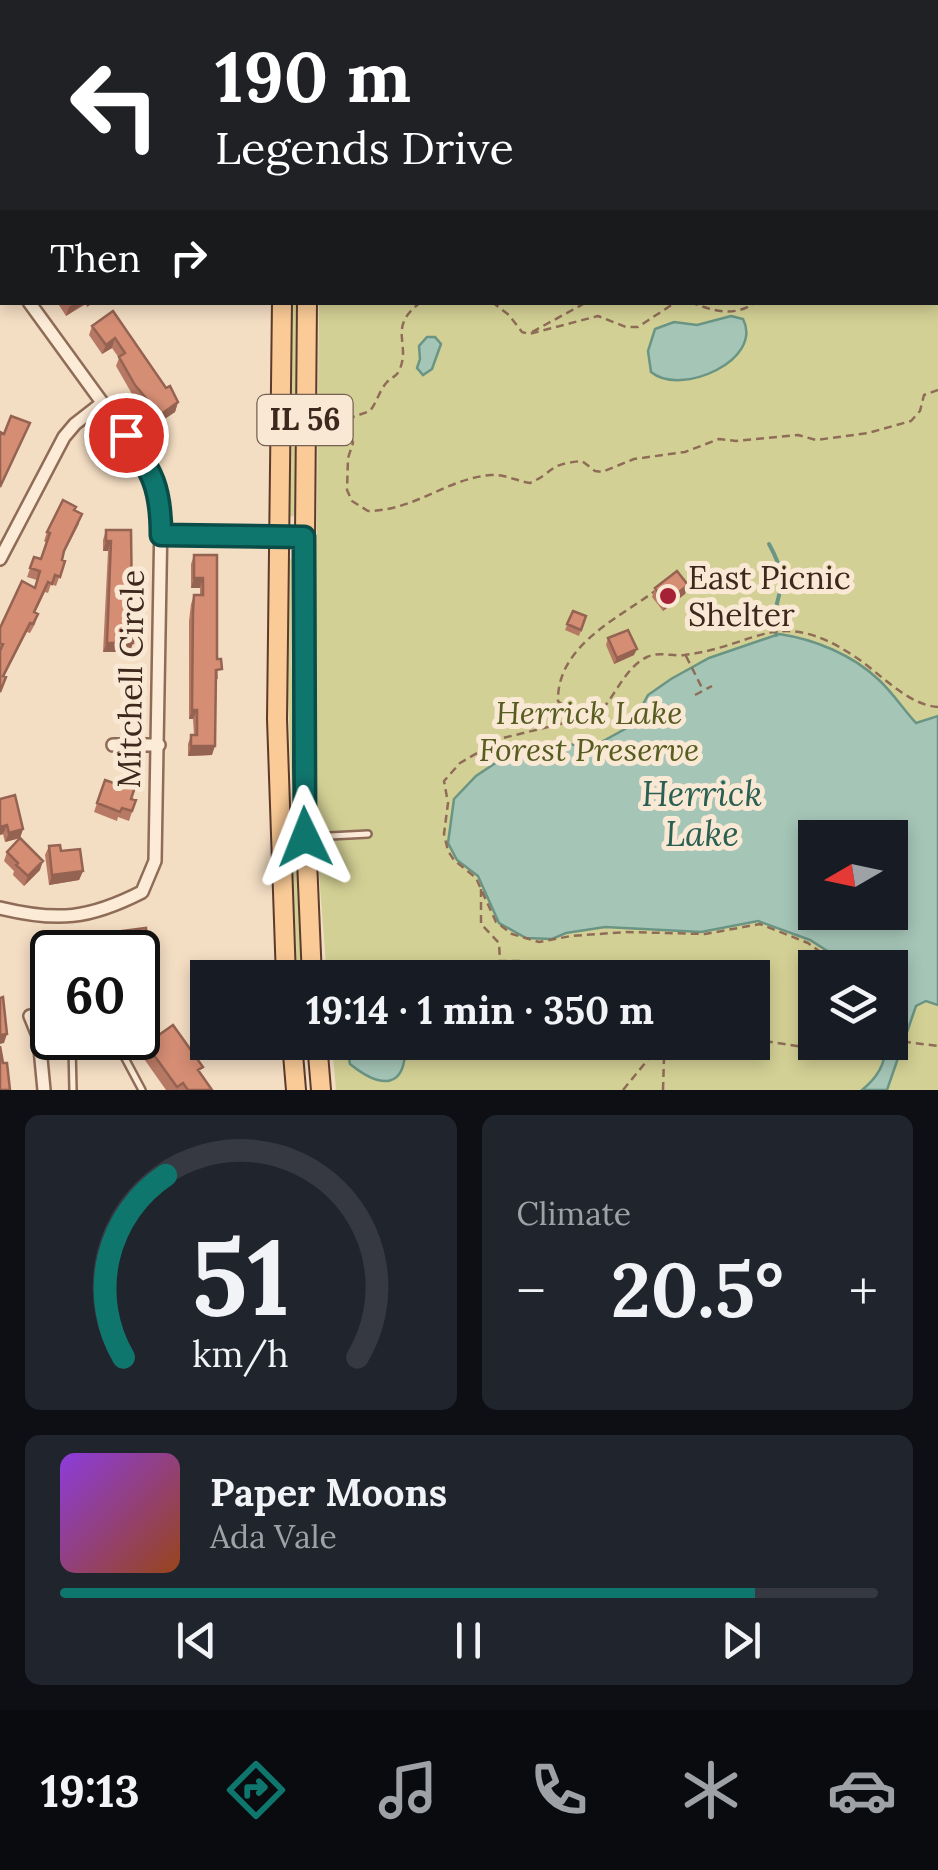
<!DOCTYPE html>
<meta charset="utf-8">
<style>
:root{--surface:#171b24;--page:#20242c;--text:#f1f3f6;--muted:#9ea1a6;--line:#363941;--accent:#0f766e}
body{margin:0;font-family:Lora,serif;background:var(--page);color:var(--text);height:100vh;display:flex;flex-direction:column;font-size:38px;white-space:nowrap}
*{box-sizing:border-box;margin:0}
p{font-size:32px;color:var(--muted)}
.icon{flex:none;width:55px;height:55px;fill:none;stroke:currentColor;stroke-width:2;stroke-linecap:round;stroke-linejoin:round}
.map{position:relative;height:1090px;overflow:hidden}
.sheet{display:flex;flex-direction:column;gap:25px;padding:25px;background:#0d0f14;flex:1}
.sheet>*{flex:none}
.top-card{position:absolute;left:0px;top:0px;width:940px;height:305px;box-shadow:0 5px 15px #0003;background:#202124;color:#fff;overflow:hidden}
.needle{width:65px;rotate:261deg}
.tools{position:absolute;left:798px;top:820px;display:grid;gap:20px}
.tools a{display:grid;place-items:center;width:110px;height:110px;border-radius:0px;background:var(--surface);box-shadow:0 5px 15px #0003;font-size:50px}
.speed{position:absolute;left:30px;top:930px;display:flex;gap:20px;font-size:50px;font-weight:700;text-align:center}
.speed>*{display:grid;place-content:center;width:130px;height:130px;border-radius:50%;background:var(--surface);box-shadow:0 5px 15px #0003;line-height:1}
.speed .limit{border:5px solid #111;border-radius:15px;background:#fff;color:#111}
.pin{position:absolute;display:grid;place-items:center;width:85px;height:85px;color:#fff;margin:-42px;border:5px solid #fff;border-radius:50%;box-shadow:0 2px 10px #0007}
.me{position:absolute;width:110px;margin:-55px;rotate:358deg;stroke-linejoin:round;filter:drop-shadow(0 0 8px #0008)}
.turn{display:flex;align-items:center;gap:35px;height:210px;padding:0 50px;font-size:45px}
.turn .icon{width:130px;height:130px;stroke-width:2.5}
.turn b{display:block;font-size:70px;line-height:85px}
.then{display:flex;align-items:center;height:95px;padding:0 50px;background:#0003;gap:20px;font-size:38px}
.big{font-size:75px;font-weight:700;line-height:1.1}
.sheet .card{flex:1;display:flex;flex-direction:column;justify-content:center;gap:15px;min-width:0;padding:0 35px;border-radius:15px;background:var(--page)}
.sheet .dial{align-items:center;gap:0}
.dial svg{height:260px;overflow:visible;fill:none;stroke:var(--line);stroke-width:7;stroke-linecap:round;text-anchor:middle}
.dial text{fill:var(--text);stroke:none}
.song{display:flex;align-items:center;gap:30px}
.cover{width:120px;height:120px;border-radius:15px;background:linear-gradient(135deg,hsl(270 70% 55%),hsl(20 70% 35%))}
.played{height:10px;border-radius:5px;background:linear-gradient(90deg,var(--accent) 85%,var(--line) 85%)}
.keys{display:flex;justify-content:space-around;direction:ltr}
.heat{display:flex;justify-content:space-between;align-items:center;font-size:55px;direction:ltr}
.sheet .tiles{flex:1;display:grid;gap:25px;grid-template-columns:1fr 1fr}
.card:last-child{grid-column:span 2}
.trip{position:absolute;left:190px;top:960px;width:580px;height:100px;border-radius:0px;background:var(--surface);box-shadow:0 5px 15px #0003;font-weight:700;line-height:100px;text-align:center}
.tab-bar{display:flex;height:160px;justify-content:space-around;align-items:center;background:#090b0e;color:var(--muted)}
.tab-bar .icon{width:70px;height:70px}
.tab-bar .on{color:var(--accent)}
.tab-bar b{font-size:45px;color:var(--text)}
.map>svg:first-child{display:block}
</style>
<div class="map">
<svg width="938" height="1090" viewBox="0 0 938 1090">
<rect width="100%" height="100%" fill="#f3ddc3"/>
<path fill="#d3d095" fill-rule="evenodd" d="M 323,0 L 938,0 L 938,1090 L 336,1090 L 332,1043 L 752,1042 L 752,978 L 327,977 L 314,810 L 319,303 L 938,302 L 938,2 ZM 815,838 L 890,838 L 890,912 L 815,912 ZM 815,968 L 890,968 L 890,1042 L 815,1042 Z
M 288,303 L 301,303 L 298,511 L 292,517 L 286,514 Z
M 287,556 L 292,560 L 291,663 L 298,813 L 293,816 L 284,604 Z
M 293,854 L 299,856 L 306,977 L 293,977 L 290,855 Z"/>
<path fill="#a5c5b7" stroke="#6a9584" stroke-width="2.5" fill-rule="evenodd" d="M 731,316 L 743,319 C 764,360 681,397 651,372 L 648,351 L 655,329 L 674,322 L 697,325 Z
M 427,337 L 435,337 L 441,344 L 432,369 L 423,375 L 417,368 L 420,359 L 419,346 Z
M 779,634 C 814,639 853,655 879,680 C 893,693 903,709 916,723 L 938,716 L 938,1005 L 926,1001 L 916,1006 L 887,1090 L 862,1090 C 877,1078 887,1062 885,1043 L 890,1042 L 890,968 L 845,967 L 832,954 L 810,940 L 758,921 L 701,932 L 605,927 L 566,933 L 552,939 L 526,938 L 499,923 L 478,876 L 457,860 L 448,843 L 454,799 L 476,776 L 506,756 L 547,743 L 594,746 L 625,729 L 636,717 L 648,695 L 671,679 L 709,658 ZM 815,838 L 890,838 L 890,912 L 815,912 Z
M 346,1043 L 405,1043 C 407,1090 381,1089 350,1064 Z"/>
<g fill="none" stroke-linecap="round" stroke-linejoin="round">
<path stroke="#6a9584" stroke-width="4" d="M 769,544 C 796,592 769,592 776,635"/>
<defs>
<path id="lane" d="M 481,2 L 481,0
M 311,837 L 368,834
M 73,1090 L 72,1047 L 119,1047 L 142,1090"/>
<path id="street" d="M 124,0 L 125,2
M 0,265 L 2,268
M 161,535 L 304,537
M 0,559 L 64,437 L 75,424 L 102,403
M 113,745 L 159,745
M 0,908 C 58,922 89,919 142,892 L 155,861 L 161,518 L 158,491 L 149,467 L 29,302
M 30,1016 L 39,1038 L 44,1090"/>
<path id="primary" d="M 286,2 L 286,0
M 311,2 L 311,0
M 282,302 L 277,719 L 286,978
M 307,302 L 303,766 L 312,978
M 292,1042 L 296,1090
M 317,1042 L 321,1090"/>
</defs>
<use href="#lane" stroke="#8f6c57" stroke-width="10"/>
<use href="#street" stroke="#8f6c57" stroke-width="16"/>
<use href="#primary" stroke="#5d3b2c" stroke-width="22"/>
<path stroke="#8f6c57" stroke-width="2.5" stroke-dasharray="8 5" stroke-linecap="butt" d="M 558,0 L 559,2
M 760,0 L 761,0
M 799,0 L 801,2
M 846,2 L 848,0
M 421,302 C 386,328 412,343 399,371 C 396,377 392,377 387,382 C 379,391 377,402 370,411 L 350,418 L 347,423 L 353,443 L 348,458 L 347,490 L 352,501 L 368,511 C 417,510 445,479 491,475 C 505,474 516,481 530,483 C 555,472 547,464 582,461 L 595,471 L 602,472 L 634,459 L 685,452 L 719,439 L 736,441 L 798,435 L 816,440 L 868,433 L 911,421 L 920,411 L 924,395 L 938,390
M 492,302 L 509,315 L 522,332 L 529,334 L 598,316 L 626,327 L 638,327 L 676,302
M 690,302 C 714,311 733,318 756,302
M 532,332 L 587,302
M 686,656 L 703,690
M 695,695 L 712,686
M 584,720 L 573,715 L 558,701 C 557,646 617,619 655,591
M 481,889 L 481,924 L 499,943 L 500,961 C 528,961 552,960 576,978
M 486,967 L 498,962
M 842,968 L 808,943 L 760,924 L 705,934 L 626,932 L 571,936 L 539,942 L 512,934 L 496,922 L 476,878 L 454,860 L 448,851 L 444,834 L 448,803 L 444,781 L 460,763 L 503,738 L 597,715 C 615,698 624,668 647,657 C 660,651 672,657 685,655 C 759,645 778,606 854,656 C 879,672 907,705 938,707
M 752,1039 L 803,1047 L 854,1042
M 890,1040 L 938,1046
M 637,1042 L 650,1057 L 664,1058
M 623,1090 L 650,1057
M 663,1090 L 664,1058 L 691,1042"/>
<use href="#lane" stroke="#fcebd7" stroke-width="5"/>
<use href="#street" stroke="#fcebd7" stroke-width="11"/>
<use href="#primary" stroke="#facb97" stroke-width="18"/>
</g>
<path fill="#b77964" d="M 57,302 L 95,302 L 87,307 L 86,304 L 66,316 Z
M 113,311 L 166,388 L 178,402 L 175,412 L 157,424 L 132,394 L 116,366 L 119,358 L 112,348 L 102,354 L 89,335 L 92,326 Z
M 74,510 L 79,524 L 63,555 L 62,560 L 65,561 L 56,586 L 51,584 L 48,593 L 45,592 L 35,613 L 38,614 L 35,624 L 30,633 L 27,632 L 4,677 L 0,693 L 0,628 L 35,587 L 37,580 L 27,577 L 34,557 L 41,559 L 47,543 L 44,541 L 47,532 Z
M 106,530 L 131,530 L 129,614 L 128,614 L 130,652 L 103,652 L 108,551 L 103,551 L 103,540 Z
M 194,555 L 217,555 L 217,659 L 218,679 L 216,679 L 212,755 L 188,756 L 188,744 L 191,735 L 194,735 L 193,719 L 189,719 L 189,621 L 191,604 L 194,595 L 200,595 L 200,588 L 191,588 L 191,564 Z
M 688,585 L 685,594 L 663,611 L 652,597 L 655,588 Z
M 573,611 L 586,616 L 579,636 L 565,630 Z
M 608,638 L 634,655 L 614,664 L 606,645 Z
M 105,780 L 136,800 L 129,821 L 118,817 L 117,821 L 94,812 Z
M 0,799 L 23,829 L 20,838 L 5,842 L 3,834 L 0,835 Z
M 49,846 L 61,851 L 83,871 L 79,880 L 49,885 L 45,855 Z
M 7,852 L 40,870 L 24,886 L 13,875 L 14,871 L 4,861 Z
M 146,1044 L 200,1073 L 212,1090 L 166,1090 L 142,1056 Z"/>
<path fill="#956351" d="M 77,302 L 86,302 L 66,316 L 69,307 Z
M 115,338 L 112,348 L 102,354 L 106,345 Z
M 178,402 L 175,412 L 157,424 L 160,415 Z
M 106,541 L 111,541 L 108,551 L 103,551 Z
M 194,578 L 203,578 L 200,588 L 191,588 Z
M 688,585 L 685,594 L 663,611 L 666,602 Z
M 107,643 L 133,643 L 130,652 L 103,652 Z
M 637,649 L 634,655 L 614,664 L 617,658 Z
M 192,710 L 197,710 L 193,719 L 189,719 Z
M 191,746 L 215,746 L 212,755 L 188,756 Z
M 7,825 L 3,834 L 0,835 L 0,827 Z
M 23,829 L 20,838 L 5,842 L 9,833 Z
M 43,861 L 40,870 L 24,886 L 28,876 Z
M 83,871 L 79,880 L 49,885 L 52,875 Z
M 148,950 L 145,959 L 138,960 L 138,952 L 128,952 Z
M 7,1034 L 4,1043 L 0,1044 L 0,1035 Z"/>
<path fill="#d58d74" stroke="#956351" stroke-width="2.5" d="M 63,0 L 91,0 L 91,2 L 63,2 Z
M 183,0 L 203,0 L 184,2 Z
M 395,0 L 471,0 L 471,2 L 395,2 Z
M 0,199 L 2,202 L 2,219 L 0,216 Z
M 113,311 L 166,388 L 170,386 L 178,402 L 160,415 L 135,385 L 119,357 L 125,353 L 115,338 L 106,345 L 92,326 Z
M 11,416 L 30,423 L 0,487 L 0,432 L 4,434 Z
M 63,500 L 76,507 L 74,510 L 82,514 L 64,551 L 62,560 L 65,561 L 60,577 L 55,575 L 52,584 L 48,582 L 34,612 L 38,614 L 33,624 L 30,623 L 3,676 L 6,677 L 0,692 L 0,651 L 3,644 L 0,643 L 0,628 L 22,581 L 35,588 L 40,571 L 30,568 L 34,557 L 41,559 L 50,533 L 47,532 Z
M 106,530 L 131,530 L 132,605 L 128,605 L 128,622 L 129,628 L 133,628 L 133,643 L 107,643 L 111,541 L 106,541 Z
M 194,555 L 217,555 L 217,659 L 221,659 L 222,669 L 216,670 L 215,746 L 191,746 L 191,735 L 197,735 L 197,710 L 192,710 L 193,612 L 194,595 L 203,595 L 203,578 L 194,578 Z
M 677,571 L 688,585 L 666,602 L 655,588 Z
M 573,611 L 586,616 L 581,630 L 567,624 Z
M 628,630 L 637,649 L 617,658 L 608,638 Z
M 105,780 L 122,786 L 124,783 L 135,787 L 131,799 L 136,800 L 132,811 L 122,808 L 120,812 L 97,803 Z
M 15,795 L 23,829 L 9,833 L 7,825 L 0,827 L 0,799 Z
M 20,838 L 43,861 L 28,876 L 16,865 L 18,863 L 7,852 Z
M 60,845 L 61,851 L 80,849 L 83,871 L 52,875 L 49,846 Z
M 146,928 L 148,950 L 128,952 L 73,952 L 72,946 L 83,945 L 82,936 L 94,935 L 94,940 L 115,937 L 114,932 Z
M 3,997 L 7,1034 L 0,1035 L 0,998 Z
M 173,1025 L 203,1067 L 198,1070 L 212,1090 L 188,1090 L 183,1083 L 177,1087 L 146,1044 Z
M 0,1046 L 3,1063 L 7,1063 L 10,1090 L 0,1090 Z"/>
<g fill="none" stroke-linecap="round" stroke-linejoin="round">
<defs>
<path id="route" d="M 126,435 C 153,472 161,489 161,535 L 304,537 L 305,837"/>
</defs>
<use href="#route" stroke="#0a4d48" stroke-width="25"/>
<use href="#route" stroke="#0f766e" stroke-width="18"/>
</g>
<circle fill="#a62036" stroke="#f9e8d3" stroke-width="4" cx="668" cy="596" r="10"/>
<g text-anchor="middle" stroke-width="10" stroke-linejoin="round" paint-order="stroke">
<rect fill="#f9e8d3" stroke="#766154" stroke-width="2.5" x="257.5" y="395" width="95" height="50" rx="8"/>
<g font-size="30" font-weight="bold" fill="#3e271d">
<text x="305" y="430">IL 56</text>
</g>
<g font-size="32" fill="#3e271d" stroke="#f9e8d3" text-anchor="start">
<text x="688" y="589">East Picnic<tspan x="688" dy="37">Shelter</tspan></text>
</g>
<g font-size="32" fill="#3e271d" stroke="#f9e8d3">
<text transform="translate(131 679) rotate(-89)" y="11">Mitchell Circle</text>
</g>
<g font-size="32" font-style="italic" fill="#575c21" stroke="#f9e8d3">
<text x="589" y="724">Herrick Lake<tspan x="589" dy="37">Forest Preserve</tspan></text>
</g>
<g font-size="35" font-style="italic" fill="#2a5f53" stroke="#f9e8d3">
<text x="702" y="806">Herrick<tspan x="702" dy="40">Lake</tspan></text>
</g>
</g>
</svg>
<div class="tools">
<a><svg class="needle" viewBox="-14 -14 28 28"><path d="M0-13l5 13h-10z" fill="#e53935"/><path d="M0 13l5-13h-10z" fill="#9ea1a6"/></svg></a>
<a><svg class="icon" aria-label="layers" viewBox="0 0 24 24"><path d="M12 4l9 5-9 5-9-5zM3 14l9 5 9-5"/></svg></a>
</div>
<div class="speed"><div class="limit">60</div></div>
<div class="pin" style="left:126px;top:435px;background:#d93025"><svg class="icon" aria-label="arrive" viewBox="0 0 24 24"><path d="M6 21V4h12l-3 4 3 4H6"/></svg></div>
<svg class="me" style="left:305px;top:837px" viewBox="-20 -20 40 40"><path d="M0-17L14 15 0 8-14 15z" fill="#0f766e" stroke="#fff" stroke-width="4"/></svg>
<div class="trip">19:14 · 1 min · 350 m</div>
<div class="top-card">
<div class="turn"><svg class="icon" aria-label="left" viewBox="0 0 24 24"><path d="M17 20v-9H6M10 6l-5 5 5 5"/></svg><div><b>190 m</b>Legends Drive</div></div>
<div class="then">Then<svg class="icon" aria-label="right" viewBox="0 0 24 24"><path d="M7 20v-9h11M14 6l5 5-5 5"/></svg></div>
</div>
</div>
<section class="sheet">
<div class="tiles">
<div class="card dial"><svg viewBox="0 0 100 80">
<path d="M14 69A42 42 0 1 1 86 69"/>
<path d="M14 69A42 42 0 0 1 27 13" stroke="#0f766e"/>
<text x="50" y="56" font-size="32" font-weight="700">51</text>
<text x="50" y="72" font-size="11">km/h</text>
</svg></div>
<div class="card"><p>Climate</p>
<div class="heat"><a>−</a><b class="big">20.5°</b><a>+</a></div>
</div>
<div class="card">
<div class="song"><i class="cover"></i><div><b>Paper Moons</b><p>Ada Vale</p></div></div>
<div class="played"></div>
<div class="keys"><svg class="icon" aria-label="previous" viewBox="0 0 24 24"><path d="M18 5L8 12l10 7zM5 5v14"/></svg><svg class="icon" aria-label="pause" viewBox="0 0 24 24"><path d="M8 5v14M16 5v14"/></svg><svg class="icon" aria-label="next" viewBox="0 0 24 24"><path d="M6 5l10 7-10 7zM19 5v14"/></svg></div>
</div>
</div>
</section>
<nav class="tab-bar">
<b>19:13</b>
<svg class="icon on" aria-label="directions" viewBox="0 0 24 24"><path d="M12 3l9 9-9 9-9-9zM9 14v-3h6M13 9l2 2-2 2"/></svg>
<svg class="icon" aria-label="music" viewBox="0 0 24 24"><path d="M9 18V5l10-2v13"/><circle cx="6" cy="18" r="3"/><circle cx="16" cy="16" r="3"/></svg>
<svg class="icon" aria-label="phone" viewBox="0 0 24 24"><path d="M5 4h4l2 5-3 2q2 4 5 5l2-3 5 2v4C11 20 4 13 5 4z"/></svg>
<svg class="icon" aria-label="climate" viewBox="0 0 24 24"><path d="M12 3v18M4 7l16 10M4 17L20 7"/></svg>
<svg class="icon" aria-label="car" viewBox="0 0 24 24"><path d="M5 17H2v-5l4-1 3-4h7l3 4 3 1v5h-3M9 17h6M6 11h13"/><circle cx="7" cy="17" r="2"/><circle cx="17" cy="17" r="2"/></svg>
</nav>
